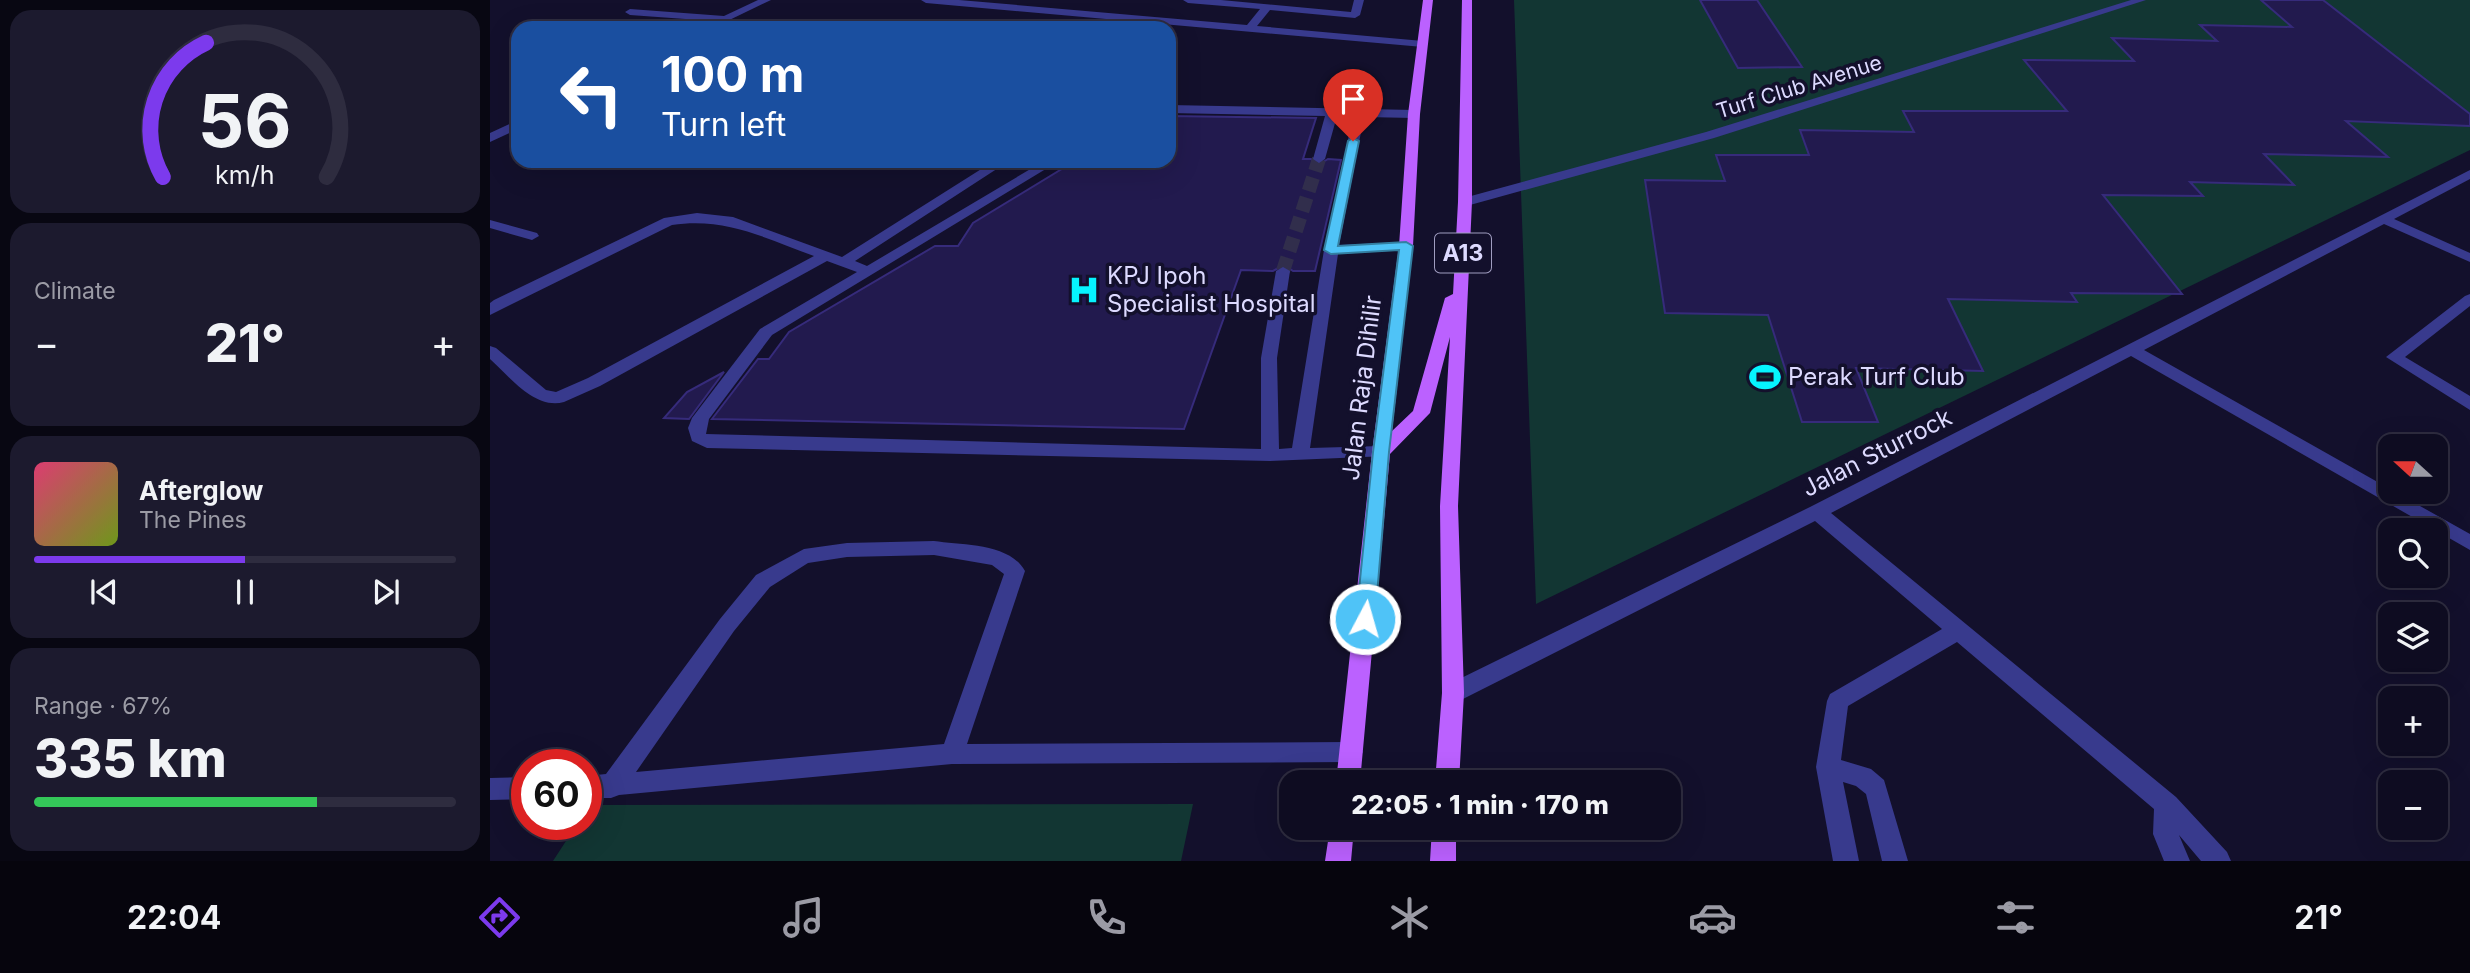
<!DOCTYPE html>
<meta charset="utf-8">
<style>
:root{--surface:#0e0c21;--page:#1c1a2e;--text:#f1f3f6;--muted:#9b9ba5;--line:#2e2c3f;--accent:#7c3aed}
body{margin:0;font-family:Inter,sans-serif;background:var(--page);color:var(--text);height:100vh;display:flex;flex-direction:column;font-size:26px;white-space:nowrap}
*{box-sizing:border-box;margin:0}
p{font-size:23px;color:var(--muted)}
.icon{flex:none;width:38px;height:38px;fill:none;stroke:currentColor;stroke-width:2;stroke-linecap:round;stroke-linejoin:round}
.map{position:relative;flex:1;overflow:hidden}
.side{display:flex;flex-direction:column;gap:10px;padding:10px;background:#080712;width:490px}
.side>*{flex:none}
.banner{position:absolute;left:21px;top:21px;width:665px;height:147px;border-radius:21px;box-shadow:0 7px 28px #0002,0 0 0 2px var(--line);background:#1a4fa0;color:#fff;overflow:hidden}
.needle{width:46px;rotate:291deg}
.fabs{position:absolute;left:1888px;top:434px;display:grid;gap:14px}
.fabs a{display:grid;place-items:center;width:70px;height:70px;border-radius:14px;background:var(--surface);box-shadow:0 7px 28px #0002,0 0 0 2px var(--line);font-size:35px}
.speed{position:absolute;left:21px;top:749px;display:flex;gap:14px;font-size:35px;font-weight:700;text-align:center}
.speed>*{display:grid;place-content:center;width:91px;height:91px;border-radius:50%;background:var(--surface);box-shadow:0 7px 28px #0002,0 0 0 2px var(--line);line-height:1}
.speed .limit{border:10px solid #d22;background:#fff;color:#111}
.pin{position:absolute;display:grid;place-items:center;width:60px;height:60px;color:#fff;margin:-72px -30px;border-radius:50% 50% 50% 0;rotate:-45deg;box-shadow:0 0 7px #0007}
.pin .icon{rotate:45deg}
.me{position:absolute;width:77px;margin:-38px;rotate:6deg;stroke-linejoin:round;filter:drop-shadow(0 0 5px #0008)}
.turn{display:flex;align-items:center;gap:24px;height:147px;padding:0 35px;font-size:32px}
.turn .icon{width:91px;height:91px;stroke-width:2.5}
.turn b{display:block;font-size:49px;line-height:60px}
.big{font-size:52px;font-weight:800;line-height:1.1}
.side .tile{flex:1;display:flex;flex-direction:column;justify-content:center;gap:10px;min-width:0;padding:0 24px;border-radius:21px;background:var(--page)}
.side .dial{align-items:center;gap:0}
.dial svg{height:182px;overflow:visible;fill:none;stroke:var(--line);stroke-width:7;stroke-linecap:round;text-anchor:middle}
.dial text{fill:var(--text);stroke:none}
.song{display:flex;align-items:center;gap:21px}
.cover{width:84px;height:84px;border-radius:10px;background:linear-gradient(135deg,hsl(340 70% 55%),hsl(80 70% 35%))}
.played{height:7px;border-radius:4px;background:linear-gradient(90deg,var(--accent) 50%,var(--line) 50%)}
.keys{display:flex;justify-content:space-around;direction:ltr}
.heat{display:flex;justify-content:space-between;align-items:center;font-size:38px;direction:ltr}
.charge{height:10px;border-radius:5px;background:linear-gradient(90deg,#34c759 67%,var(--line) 0)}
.trip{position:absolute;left:789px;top:770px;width:402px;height:70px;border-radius:21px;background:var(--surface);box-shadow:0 7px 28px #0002,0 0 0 2px var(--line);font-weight:800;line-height:70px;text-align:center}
.menu{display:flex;height:112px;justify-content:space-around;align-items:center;background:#06050d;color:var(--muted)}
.menu .icon{width:49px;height:49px}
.menu .active{color:var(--accent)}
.menu b{font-size:32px;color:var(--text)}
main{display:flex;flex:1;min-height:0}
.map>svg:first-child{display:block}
</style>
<main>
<section class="side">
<div class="tile dial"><svg viewBox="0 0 100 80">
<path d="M14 69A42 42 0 1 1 86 69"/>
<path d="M14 69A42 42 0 0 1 33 10" stroke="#7c3aed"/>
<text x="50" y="56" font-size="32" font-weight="700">56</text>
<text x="50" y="72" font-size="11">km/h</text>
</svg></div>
<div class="tile"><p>Climate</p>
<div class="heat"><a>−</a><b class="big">21°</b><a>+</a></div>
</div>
<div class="tile">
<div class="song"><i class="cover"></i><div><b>Afterglow</b><p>The Pines</p></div></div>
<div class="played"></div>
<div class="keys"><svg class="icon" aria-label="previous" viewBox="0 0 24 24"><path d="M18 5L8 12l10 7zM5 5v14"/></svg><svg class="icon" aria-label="pause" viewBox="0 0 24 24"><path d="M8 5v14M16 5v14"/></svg><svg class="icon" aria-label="next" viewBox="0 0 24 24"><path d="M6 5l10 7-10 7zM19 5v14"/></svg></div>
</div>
<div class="tile"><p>Range · 67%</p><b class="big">335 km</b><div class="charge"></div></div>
</section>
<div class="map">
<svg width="1980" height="861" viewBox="0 0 1980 861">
<rect width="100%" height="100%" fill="#13102c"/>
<path fill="#123633" d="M 1024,0 L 1980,0 L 1980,150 L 1046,604 Z
M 703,804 L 691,861 L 63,861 L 87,824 L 96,824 L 96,810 L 99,805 Z"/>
<path fill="#221a4e" stroke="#362b7b" stroke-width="2" d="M 1210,0 L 1267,0 L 1312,67 L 1248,68 Z
M 1771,0 L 1833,0 L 1980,114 L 1980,126 L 1856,121 L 1898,157 L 1774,154 L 1804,185 L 1700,182 L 1713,196 L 1613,195 L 1692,294 L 1581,293 L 1587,302 L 1458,299 L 1493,371 L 1366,368 L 1388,422 L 1312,422 L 1278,315 L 1175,313 L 1155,180 L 1235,181 L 1226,155 L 1319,155 L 1310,130 L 1424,132 L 1413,111 L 1577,111 L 1534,60 L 1644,61 L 1622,38 L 1727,41 L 1710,25 L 1802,27 Z
M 679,116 L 826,118 L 813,159 L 821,159 L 828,165 L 838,159 L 851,160 L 825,271 L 803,271 L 794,265 L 783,271 L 751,270 L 694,429 L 222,419 L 268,359 L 279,359 L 299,332 L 445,246 L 468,246 L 483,223 L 585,161 L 679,161 Z
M 234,372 L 199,419 L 174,418 L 197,392 Z"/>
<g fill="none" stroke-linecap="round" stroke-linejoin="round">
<path stroke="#312e4c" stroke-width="14" stroke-dasharray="14 7" stroke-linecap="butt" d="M 793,271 L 829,159"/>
<path fill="#383a8d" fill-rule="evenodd" d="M 268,0 L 281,0 L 227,26 L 223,25 L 223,21 L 140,15 L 135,12 L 140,9 L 234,16 Z
M 431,0 L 469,0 L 757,25 L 770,9 L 698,3 L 693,0 L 731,0 L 861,12 L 864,0 L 874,0 L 870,15 L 865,18 L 780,10 L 767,26 L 933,41 L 938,44 L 933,47 L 436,3 Z
M 1641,0 L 1656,0 L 1224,138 L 980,205 L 975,206 L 968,202 L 970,199 L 1216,132 Z
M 679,105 L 924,110 L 930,114 L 924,118 L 874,117 L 849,245 L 916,242 L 923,246 L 916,250 L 848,254 L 820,448 L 891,446 L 897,448 L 900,452 L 897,456 L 780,461 L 217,448 L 202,441 L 198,428 L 202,418 L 270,329 L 367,272 L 337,261 L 110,386 L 74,402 C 45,410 20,377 0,359 L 0,346 L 6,348 L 56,390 L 66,392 L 98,378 L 324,256 C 274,238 236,217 182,225 L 0,315 L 0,303 L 4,300 L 174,218 L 207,213 L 243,217 L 352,257 L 504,161 L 519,161 L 365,261 L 377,266 L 554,161 L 569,161 L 282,335 L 219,419 L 216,434 L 771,449 L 771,358 L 786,271 L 793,267 L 800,271 L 787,358 L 789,449 L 802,448 L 834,250 L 863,116 L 847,116 L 835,159 L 829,163 L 823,159 L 835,116 L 679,113 Z
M 28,120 L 28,129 L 0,142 L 0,133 Z
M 1980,170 L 1980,179 L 1904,219 L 1980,253 L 1980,262 L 1894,224 L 1654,350 L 1900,489 L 1900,492 L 1905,492 L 1980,534 L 1980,550 L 1641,356 L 1341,513 L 1686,797 L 1737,852 L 1741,861 L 1711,861 L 1689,835 L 1700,861 L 1674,861 L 1663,834 L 1664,809 L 1467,642 L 1358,706 L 1351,760 L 1381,769 L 1394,780 L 1418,861 L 1392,861 L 1376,794 L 1366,786 L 1353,782 L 1369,861 L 1343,861 L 1326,767 L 1337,701 L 1340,694 L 1452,629 L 1325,521 L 971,700 L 963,702 L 955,700 L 952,693 L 955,686 L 1320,507 Z
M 0,220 L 47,233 L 49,236 L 42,240 L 0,228 Z
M 1980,294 L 1980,306 L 1915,357 L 1980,396 L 1980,410 L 1896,357 L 1975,296 Z
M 444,541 C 471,545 520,543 535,571 L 477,744 L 861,742 L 869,745 L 873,752 L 869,759 L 861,762 L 462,764 L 129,795 L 121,798 L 96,798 L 96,776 L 116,774 L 230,619 L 266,575 L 314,549 L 357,543 ZM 444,555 L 502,565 L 514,574 L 454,744 L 146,772 L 244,631 L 280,587 L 318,563 L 357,557 Z
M 37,777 L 37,799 L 0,800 L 0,778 Z"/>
<path fill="#bb61ff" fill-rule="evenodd" d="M 933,0 L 943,0 L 930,114 L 923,246 L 902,431 L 923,411 L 955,298 L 963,294 L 968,202 L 972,0 L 982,0 L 982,202 L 968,506 L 974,693 L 969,782 L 945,782 L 952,693 L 950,506 L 960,337 L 940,413 L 900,454 L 870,782 L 846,782 L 882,452 L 909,246 L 918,114 Z
M 840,828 L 864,828 L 861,861 L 835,861 Z
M 942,828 L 966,828 L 966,861 L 940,861 Z"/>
</g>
<path fill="#4fc3f7" stroke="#337fa1" stroke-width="2" d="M 863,138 L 869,141 L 848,246 L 916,242 L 923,246 L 899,452 L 885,619 L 882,624 L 875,627 L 868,624 L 866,619 L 883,452 L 909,250 L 841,254 L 834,250 L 858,141 Z"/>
<defs>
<symbol id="hospital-bare" viewBox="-9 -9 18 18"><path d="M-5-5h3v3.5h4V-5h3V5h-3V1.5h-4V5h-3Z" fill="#06f4ff" stroke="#13102c" stroke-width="2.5" paint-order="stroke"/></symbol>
<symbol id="stadium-bare" viewBox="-9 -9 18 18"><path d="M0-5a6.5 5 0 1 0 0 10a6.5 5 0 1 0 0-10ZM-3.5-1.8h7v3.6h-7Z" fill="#06f4ff" stroke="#13102c" stroke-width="2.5" paint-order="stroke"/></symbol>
</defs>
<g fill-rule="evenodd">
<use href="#hospital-bare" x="572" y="268" width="44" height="44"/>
<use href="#stadium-bare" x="1253" y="355" width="44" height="44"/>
</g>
<g text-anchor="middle" stroke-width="7" stroke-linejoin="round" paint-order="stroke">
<g font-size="21" fill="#dddaff" stroke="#13102c">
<text transform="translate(1309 87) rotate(-17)" y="7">Turf Club Avenue</text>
</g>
<rect fill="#13102c" stroke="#a09dc0" stroke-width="2" x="945" y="233.5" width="56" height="39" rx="5"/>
<g font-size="23" font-weight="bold" fill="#dddaff">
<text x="973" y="261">A13</text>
</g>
<g font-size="24" fill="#dddaff" stroke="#13102c" text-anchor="start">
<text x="617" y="284">KPJ Ipoh<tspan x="617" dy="28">Specialist Hospital</tspan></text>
<text x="1298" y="385">Perak Turf Club</text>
</g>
<g font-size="24" fill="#dddaff" stroke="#13102c">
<text transform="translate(872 388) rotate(-83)" y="8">Jalan Raja Dihilir</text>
<text transform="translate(1387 453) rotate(-27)" y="8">Jalan Sturrock</text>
</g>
</g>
</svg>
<div class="fabs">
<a><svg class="needle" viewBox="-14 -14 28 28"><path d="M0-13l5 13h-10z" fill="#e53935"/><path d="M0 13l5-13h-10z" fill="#9b9ba5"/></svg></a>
<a><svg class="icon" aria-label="search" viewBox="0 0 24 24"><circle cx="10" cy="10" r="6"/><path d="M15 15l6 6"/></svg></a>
<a><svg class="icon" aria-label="layers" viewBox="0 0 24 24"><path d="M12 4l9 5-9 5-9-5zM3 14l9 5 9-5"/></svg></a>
<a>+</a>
<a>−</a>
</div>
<div class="speed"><div class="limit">60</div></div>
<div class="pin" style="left:863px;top:141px;background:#d93025"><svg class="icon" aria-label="arrive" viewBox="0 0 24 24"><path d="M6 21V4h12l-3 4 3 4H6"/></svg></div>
<svg class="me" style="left:875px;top:619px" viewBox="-20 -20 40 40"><circle r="17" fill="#4fc3f7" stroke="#fff" stroke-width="3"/><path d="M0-11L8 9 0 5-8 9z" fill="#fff"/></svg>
<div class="trip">22:05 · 1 min · 170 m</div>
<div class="banner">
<div class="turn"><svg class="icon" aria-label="left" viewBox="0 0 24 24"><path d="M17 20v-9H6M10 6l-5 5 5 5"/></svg><div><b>100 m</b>Turn left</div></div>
</div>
</div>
</main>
<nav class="menu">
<b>22:04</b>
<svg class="icon active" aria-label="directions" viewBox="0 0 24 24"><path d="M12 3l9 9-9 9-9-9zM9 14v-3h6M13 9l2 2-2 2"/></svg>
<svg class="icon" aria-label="music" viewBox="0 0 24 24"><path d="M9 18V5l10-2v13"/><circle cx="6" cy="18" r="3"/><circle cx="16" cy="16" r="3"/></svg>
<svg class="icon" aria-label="phone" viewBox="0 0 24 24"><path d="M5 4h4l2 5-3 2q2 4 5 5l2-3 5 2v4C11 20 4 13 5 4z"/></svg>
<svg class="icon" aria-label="climate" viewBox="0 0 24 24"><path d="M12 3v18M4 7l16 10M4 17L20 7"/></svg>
<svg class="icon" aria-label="car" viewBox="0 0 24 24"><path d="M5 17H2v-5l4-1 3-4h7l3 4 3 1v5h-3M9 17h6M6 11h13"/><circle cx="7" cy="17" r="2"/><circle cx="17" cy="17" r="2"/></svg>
<svg class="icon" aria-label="filters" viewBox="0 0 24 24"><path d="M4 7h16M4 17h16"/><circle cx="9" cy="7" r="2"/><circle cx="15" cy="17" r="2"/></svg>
<b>21°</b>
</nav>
